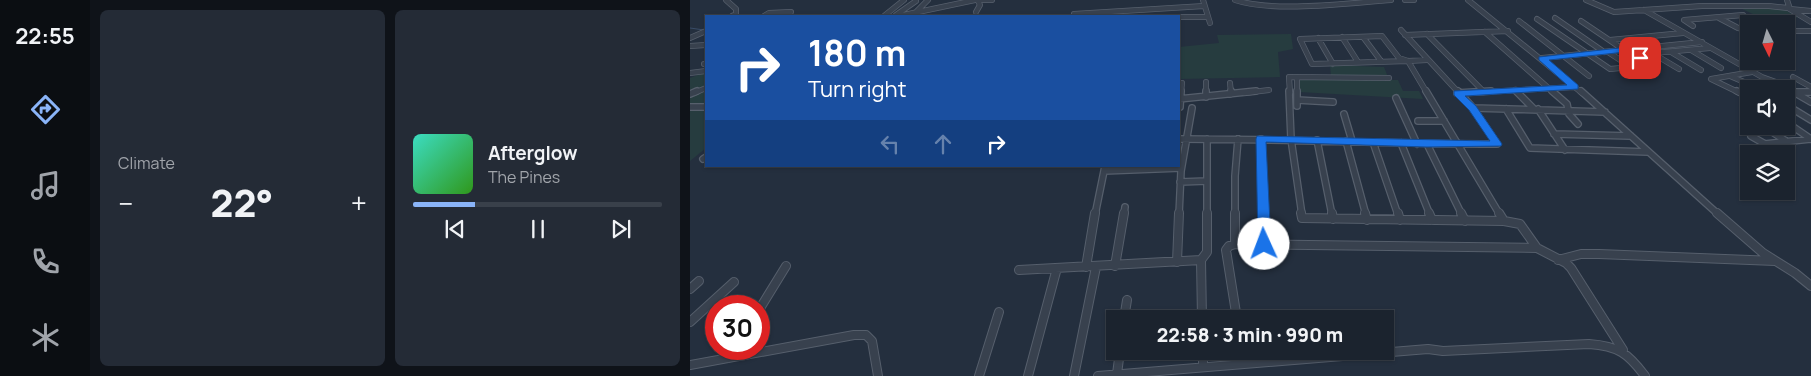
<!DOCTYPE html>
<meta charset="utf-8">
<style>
:root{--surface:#1b232e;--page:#242b36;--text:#f1f3f6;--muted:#a0a4aa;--line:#39404a;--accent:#8ab4f8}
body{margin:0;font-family:Manrope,sans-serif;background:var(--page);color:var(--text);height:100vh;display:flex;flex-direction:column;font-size:19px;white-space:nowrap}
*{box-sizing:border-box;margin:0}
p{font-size:16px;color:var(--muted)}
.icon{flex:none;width:28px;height:28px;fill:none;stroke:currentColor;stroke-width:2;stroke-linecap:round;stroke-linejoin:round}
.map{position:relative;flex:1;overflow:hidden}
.side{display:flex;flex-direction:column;gap:10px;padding:10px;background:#0f1319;width:600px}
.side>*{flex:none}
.guide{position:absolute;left:15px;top:15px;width:475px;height:152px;border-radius:0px;box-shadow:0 1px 4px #0004,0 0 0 1px var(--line);background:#1a4fa0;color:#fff;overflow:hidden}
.needle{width:32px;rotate:175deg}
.tools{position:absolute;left:1050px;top:15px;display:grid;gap:10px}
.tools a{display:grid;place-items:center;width:55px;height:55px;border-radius:0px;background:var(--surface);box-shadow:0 1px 4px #0004,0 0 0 1px var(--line);font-size:25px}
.speed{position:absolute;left:15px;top:295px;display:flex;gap:10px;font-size:25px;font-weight:700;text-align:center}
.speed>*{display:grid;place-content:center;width:65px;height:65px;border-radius:50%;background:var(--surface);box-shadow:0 1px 4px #0004,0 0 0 1px var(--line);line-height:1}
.speed .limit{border:8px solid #d22;background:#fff;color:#111}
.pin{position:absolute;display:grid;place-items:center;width:42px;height:42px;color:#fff;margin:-21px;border-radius:10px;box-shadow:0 2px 8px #0006}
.me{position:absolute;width:55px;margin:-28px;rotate:358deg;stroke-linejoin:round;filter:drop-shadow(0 0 4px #0008)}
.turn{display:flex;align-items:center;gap:18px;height:105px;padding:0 20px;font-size:22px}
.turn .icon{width:65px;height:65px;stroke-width:2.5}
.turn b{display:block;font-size:35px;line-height:42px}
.lanes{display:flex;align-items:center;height:48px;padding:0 20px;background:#0003;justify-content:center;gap:25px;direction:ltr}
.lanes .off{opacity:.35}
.big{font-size:38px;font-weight:800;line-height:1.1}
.side .tile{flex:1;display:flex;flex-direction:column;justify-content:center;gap:8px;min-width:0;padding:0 18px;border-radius:8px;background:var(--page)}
.song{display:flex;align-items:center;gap:15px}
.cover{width:60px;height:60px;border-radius:8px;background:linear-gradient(135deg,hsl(170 70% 55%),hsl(110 70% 35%))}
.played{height:5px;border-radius:2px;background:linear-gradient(90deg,var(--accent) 25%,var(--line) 25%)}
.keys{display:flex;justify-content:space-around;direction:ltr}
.heat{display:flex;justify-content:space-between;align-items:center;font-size:28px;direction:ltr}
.side .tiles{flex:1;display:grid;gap:10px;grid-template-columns:repeat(2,1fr)}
.trip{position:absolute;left:416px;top:310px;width:288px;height:50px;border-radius:0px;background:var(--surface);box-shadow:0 1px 4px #0004,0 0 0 1px var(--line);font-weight:800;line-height:50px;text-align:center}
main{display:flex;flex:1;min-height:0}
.tab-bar{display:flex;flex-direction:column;width:90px;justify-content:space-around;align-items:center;background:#0b0e12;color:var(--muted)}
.tab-bar .icon{width:35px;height:35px}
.tab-bar .current{color:var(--accent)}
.tab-bar b{font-size:22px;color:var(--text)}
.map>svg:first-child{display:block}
</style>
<main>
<nav class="tab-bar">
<b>22:55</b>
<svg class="icon current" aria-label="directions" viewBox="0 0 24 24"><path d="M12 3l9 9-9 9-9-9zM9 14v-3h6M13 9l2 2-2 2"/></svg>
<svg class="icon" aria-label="music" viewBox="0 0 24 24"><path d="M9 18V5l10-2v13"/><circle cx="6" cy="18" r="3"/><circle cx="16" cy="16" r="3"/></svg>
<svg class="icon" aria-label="phone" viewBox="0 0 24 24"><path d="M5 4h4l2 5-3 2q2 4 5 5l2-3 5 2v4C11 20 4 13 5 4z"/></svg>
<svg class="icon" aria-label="climate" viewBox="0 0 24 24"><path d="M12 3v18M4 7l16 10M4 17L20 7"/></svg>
</nav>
<section class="side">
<div class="tiles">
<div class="tile"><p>Climate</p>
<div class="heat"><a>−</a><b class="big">22°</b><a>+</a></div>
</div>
<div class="tile">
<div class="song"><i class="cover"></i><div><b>Afterglow</b><p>The Pines</p></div></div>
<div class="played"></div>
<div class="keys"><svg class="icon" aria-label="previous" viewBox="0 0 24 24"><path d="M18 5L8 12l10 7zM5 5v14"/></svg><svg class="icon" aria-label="pause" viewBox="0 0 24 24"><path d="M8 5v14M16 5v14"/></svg><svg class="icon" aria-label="next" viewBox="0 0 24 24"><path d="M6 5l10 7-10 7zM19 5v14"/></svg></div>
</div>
</div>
</section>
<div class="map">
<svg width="1121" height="376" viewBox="0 0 1121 376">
<rect width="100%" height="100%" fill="#242f3e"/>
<path fill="#263c3f" d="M 1044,5 L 1094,9 L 1108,18 L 1071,18 Z
M 601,34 L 603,49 L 588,52 L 590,77 L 489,79 L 489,47 L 529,43 L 527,35 Z
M 640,65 L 694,67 L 698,77 L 641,76 Z
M 16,72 L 16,107 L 0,108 L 0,78 Z
M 609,79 L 708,80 L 713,91 L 729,91 L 733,99 L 609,92 Z
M 0,111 L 16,111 L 16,148 L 0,161 Z"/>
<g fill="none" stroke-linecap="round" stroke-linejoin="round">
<path stroke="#394c67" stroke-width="1" d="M 0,28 L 14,30"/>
<defs>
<path id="minor-far2" d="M 36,0 L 46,9 L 46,14 L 42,16
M 287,0 L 302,0
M 513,0 L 520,23
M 545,0 C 584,13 659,3 701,0
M 715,0 L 724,0
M 778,0 L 892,93
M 896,0 L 924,12 L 1012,6 L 1079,6 L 1098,8 L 1121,22
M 1097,0 L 1100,9 L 1121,11
M 954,10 L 1072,77 L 1086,82 L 1104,93
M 226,12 L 238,0
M 286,12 L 290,5 L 288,1
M 384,14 L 514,6
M 206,15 L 226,1
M 74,16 L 79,13 L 101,12 L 98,16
M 194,16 L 214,0
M 209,16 L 285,0
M 489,17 L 517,17
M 865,18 L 914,52
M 1029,18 L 1048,28 L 1059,30
M 847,19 L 920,69 L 941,67
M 829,21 L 899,76
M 891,21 L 934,50
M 1003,26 L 994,20 L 1053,15
M 711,30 L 769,93
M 1096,31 L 1121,31
M 795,32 L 864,93
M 737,34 L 794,92
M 715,35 L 818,31
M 692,36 L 709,58 L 718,61 L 622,64 L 610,39 Z
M 652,37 L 668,62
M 673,37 L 691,61
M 0,38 L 16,31
M 628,38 L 643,64
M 920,40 L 993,33
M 0,46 L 16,45
M 938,50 L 962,65
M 1001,50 L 1031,68
M 918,52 L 941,67
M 981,52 L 1011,70
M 962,53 L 989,69
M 963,53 L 1020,48
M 852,58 L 1012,42
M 718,61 L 737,93
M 718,61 L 737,60
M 14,64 L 16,64
M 0,73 L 16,71
M 1040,76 L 1066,87
M 607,77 L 607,93
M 1103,77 L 1121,87
M 516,82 L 516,93
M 540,83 L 541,93
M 825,90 L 828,93
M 1105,92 L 1121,92
M 4,93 L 16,88
M 491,93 L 492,83
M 554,93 L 579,90
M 600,93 L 599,77 L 699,78
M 776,93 L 885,87
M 1050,93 L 1021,79 L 1062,72"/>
<path id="minor-far1" d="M 516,91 L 516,97
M 541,91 L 541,94
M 599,91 L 601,139 L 612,215
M 607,91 L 607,106
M 736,91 L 810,215
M 826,91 L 844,109
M 862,91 L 877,104 L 879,114 L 888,124
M 891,91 L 1029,215
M 1047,91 L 1059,97
M 1102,91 L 1121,102
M 1105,92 L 1121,92
M 767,93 L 801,91
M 0,94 L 7,91
M 706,98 L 727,144
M 489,99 L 566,91
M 607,100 L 643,102
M 1098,106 L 1121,120
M 0,107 L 16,107
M 490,107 L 491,91
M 783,108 L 915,112
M 816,109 L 840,148 L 958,152
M 848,109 L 875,150
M 654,114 L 662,141
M 728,121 L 754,121
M 1096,122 L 1121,139
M 1076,128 L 1096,141
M 864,134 L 941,136
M 1061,136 L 1075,144 L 1121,139
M 489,139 C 595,139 701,144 807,144 L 783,108 L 768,91
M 517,139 L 517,215
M 571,139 L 573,215
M 627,140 L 642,215
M 656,141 L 676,215
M 683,142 L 708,215
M 711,143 L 740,215
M 737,144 L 772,215
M 13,159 L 16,157
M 414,171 L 491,168
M 490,182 L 517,181
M 405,215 L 415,166
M 434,215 L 435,207
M 489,215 L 491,171 L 502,108
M 545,215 L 545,176 L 548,139"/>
<path id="minor" d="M 545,213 L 545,244
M 573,213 L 574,244
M 611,213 L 612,218 L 814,221 L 830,224 L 847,248 L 876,263 L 881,268 L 933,350
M 642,213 L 643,219
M 675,213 L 677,220
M 708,213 L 710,220
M 739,213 L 742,220
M 771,213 L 775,221
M 809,213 L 814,221
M 1027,213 L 1073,253 L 1105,273 L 1121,286
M 511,260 L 512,319
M 868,260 L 891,254 L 909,254 L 1085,261
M 487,262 L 489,213
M 425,266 L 434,213
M 396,267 L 405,213
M 329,270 L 511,260 L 517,252 L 517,213
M 0,289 L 9,281
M 69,310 L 96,266
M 434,319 L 437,300
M 547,319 L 536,250 L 539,246 L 545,244 L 847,248
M 0,322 L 44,282
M 513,351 L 513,366
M 552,351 L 554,363
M 38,358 L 44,349
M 0,365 L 164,335 L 176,335 L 182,341 L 188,376
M 427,374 L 430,351
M 289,376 L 309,312
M 338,376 L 367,268
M 384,376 L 406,267
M 408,376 L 738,349 L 753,351 L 899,344 C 928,346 938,353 955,376"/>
</defs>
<use href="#minor-far2" stroke="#565f6c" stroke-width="6"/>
<use href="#minor-far1" stroke="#565f6c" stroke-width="8"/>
<use href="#minor" stroke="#565f6c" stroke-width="10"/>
<use href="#minor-far2" stroke="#38414e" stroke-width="4.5"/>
<use href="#minor-far1" stroke="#38414e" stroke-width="5.5"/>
<use href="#minor" stroke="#38414e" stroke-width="8"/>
</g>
<path fill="#1a73e8" stroke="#114b97" d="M 938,47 L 953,56 L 953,59 L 947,59 L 936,52 L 859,60 L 888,85 L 888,89 L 775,96 L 786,106 L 812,144 L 811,146 L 737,147 L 576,142 L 581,244 L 574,248 L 568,244 L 566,139 L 567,136 L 800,141 L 779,110 L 764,95 L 764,91 L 877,85 L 849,60 L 849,57 Z"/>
</svg>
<div class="tools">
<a><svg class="needle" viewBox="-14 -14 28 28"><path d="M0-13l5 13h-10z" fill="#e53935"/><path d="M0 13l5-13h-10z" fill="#a0a4aa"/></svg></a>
<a><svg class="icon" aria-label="sound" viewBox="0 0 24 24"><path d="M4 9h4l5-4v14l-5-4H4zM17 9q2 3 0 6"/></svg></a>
<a><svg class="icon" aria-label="layers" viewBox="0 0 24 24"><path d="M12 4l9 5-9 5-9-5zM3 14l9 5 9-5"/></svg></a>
</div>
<div class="speed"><div class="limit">30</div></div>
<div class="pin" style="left:950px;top:58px;background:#d93025"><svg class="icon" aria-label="arrive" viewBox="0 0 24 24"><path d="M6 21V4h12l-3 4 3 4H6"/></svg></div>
<svg class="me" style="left:574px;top:244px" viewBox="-20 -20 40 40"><circle r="19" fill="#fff"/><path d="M0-13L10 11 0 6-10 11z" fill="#1a73e8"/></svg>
<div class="trip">22:58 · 3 min · 990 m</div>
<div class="guide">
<div class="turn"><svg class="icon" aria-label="right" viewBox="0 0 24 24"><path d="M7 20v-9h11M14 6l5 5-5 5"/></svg><div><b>180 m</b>Turn right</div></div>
<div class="lanes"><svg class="icon off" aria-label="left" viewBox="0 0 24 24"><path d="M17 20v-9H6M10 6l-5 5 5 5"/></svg><svg class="icon off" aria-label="ahead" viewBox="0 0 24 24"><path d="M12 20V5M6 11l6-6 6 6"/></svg><svg class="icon" aria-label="right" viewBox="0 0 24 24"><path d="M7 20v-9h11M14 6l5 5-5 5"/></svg></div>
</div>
</div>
</main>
